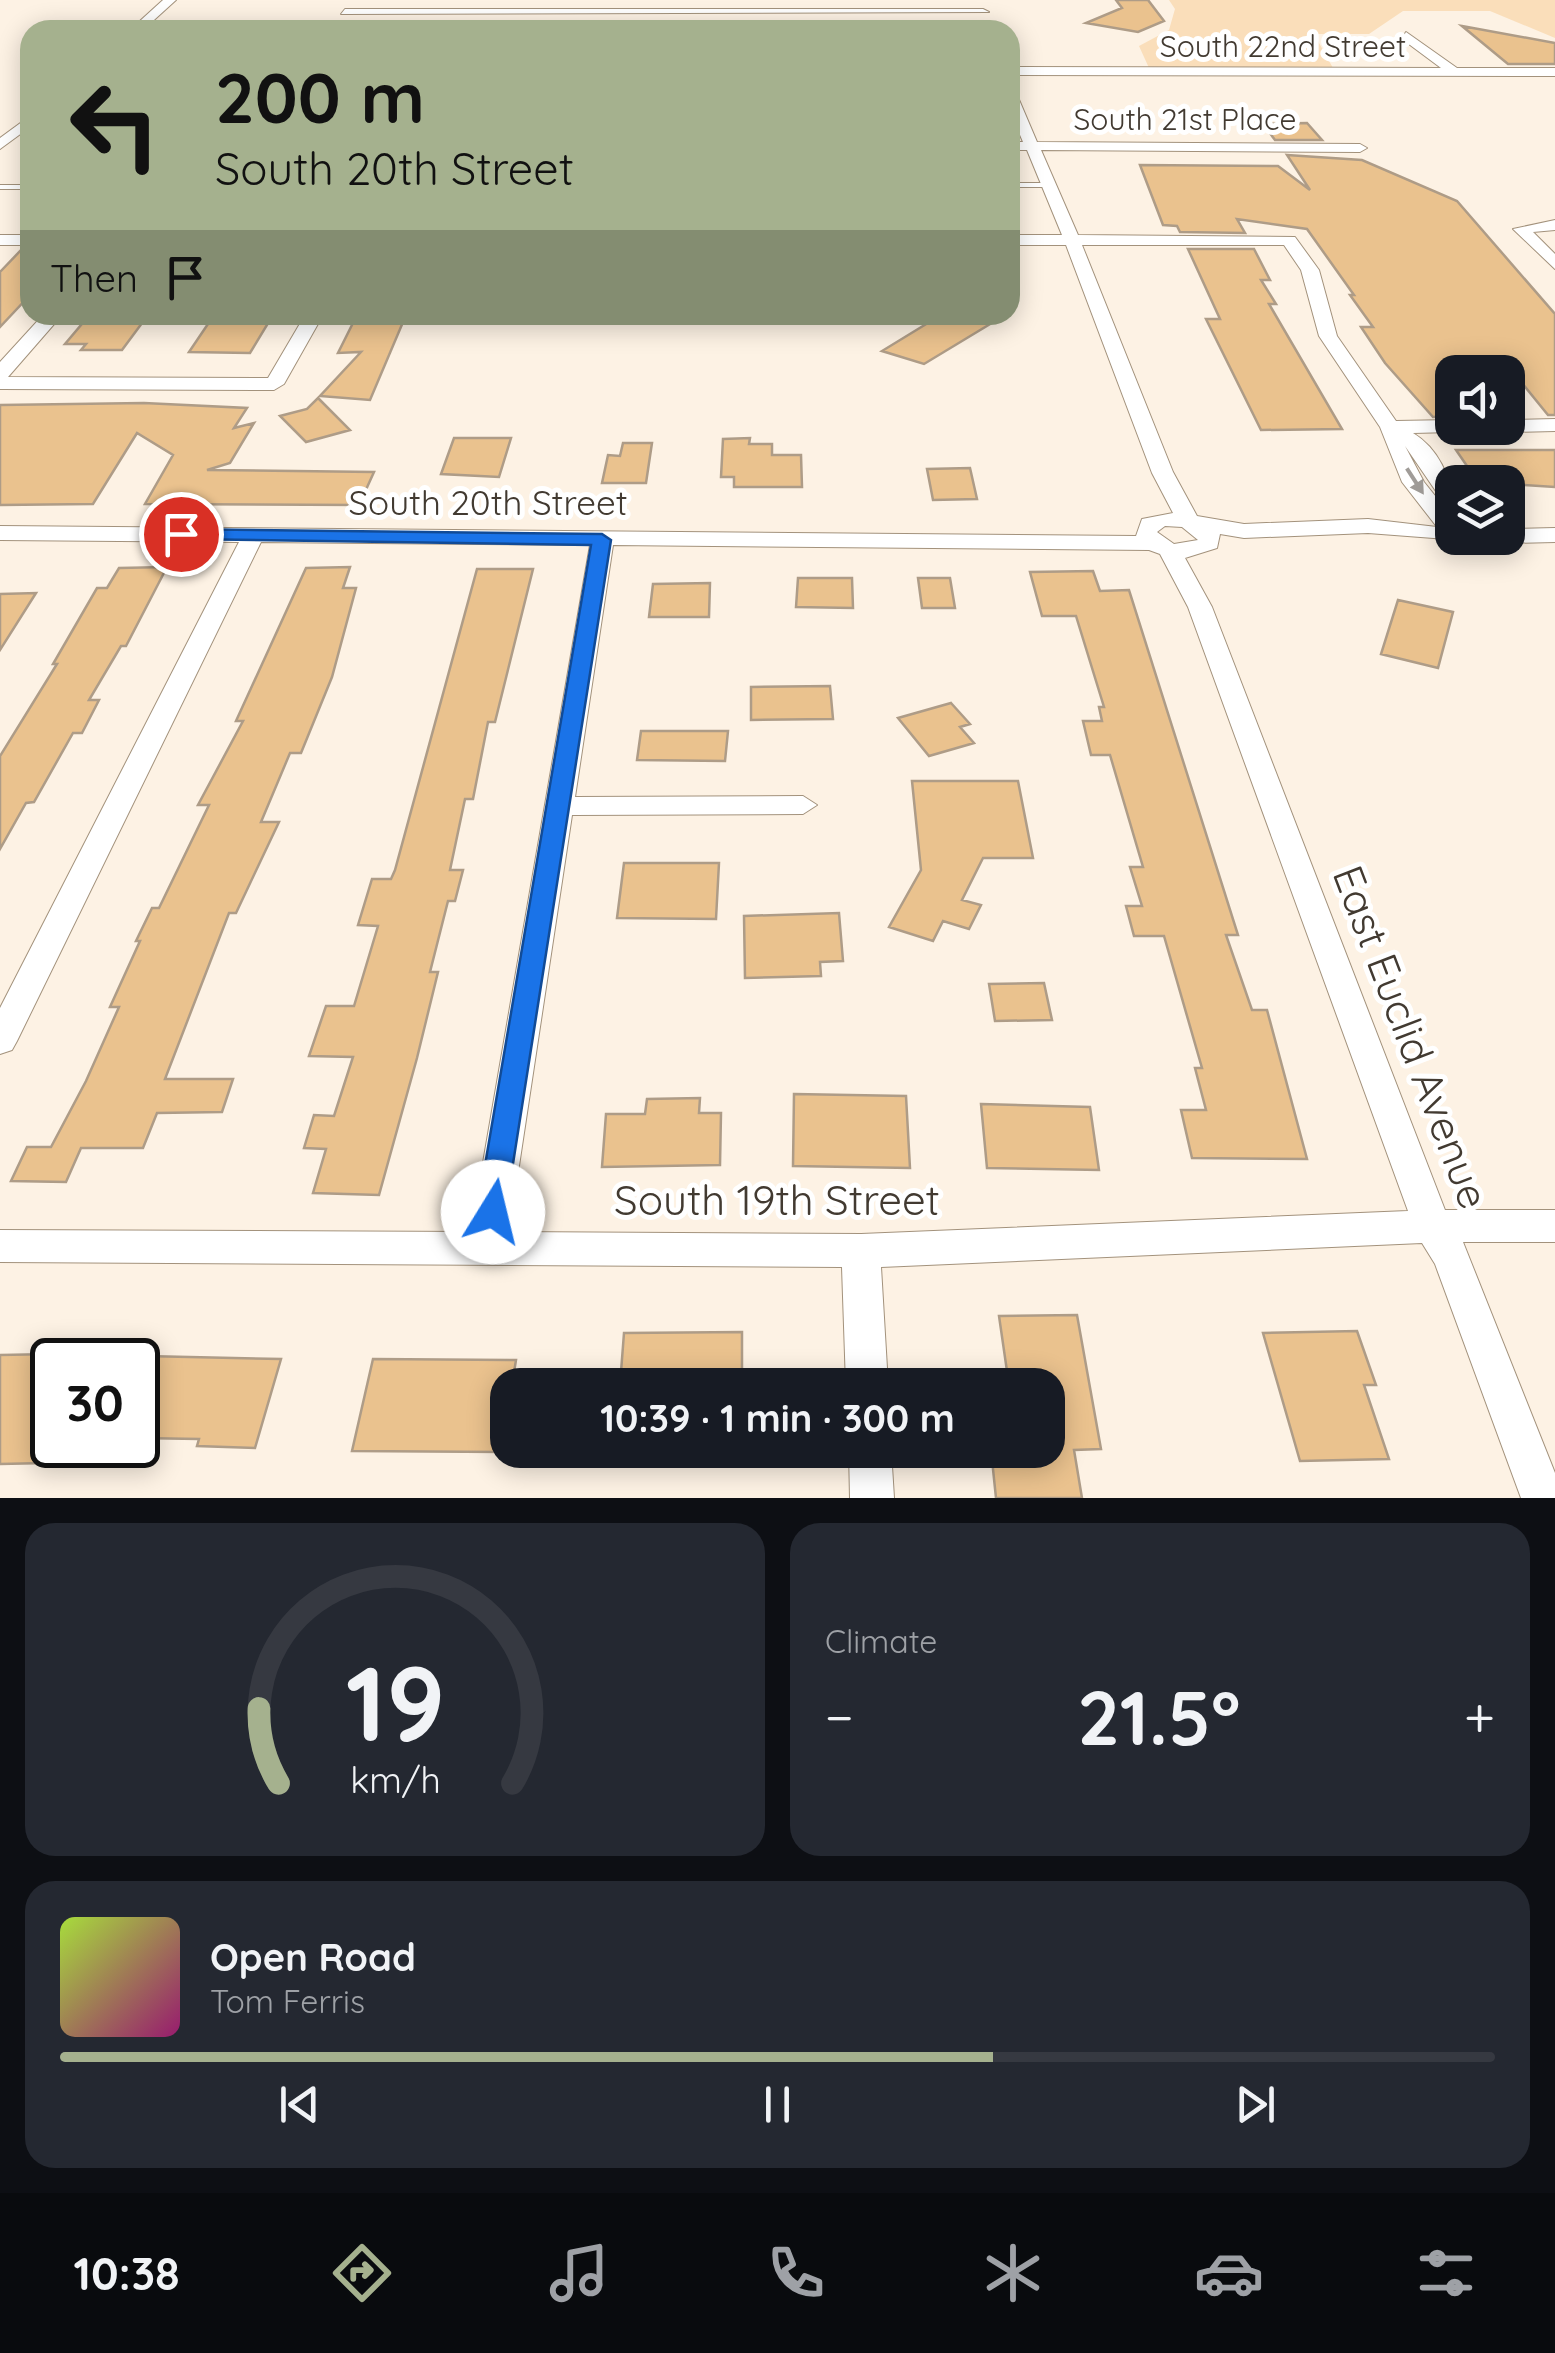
<!DOCTYPE html>
<meta charset="utf-8">
<style>
:root{--surface:#171b24;--page:#242831;--text:#f1f3f6;--muted:#9ea1a6;--line:#363941;--accent:#a5b18e}
body{margin:0;font-family:Quicksand,sans-serif;background:var(--page);color:var(--text);height:100vh;display:flex;flex-direction:column;font-size:38px;white-space:nowrap}
*{box-sizing:border-box;margin:0}
p{font-size:32px;color:var(--muted)}
.icon{flex:none;width:55px;height:55px;fill:none;stroke:currentColor;stroke-width:2;stroke-linecap:round;stroke-linejoin:round}
.map{position:relative;height:1498px;overflow:hidden}
.panel{display:flex;flex-direction:column;gap:25px;padding:25px;background:#0d0f14;flex:1}
.panel>*{flex:none}
.hud{position:absolute;left:20px;top:20px;width:1000px;height:305px;border-radius:30px;box-shadow:0 5px 25px #0003;background:#a5b18e;color:#111;overflow:hidden}
.buttons{position:absolute;left:1435px;top:355px;display:grid;gap:20px}
.buttons a{display:grid;place-items:center;width:90px;height:90px;border-radius:20px;background:var(--surface);box-shadow:0 5px 25px #0003;font-size:50px}
.speed{position:absolute;left:30px;top:1338px;display:flex;gap:20px;font-size:50px;font-weight:700;text-align:center}
.speed>*{display:grid;place-content:center;width:130px;height:130px;border-radius:50%;background:var(--surface);box-shadow:0 5px 25px #0003;line-height:1}
.speed .limit{border:5px solid #111;border-radius:15px;background:#fff;color:#111}
.pin{position:absolute;display:grid;place-items:center;width:85px;height:85px;color:#fff;margin:-42px;border:5px solid #fff;border-radius:50%;box-shadow:0 2px 10px #0007}
.me{position:absolute;width:110px;margin:-55px;rotate:9deg;stroke-linejoin:round;filter:drop-shadow(0 0 8px #0008)}
.turn{display:flex;align-items:center;gap:35px;height:210px;padding:0 30px;font-size:45px}
.turn .icon{width:130px;height:130px;stroke-width:2.5}
.turn b{display:block;font-size:70px;line-height:85px}
.then{display:flex;align-items:center;height:95px;padding:0 30px;background:#0003;gap:20px;font-size:38px}
.big{font-size:75px;font-weight:700;line-height:1.1}
.panel .card{flex:1;display:flex;flex-direction:column;justify-content:center;gap:15px;min-width:0;padding:0 35px;border-radius:30px;background:var(--page)}
.panel .dial{align-items:center;gap:0}
.dial svg{height:260px;overflow:visible;fill:none;stroke:var(--line);stroke-width:7;stroke-linecap:round;text-anchor:middle}
.dial text{fill:var(--text);stroke:none}
.song{display:flex;align-items:center;gap:30px}
.cover{width:120px;height:120px;border-radius:15px;background:linear-gradient(135deg,hsl(80 70% 55%),hsl(320 70% 35%))}
.played{height:10px;border-radius:5px;background:linear-gradient(90deg,var(--accent) 65%,var(--line) 65%)}
.keys{display:flex;justify-content:space-around;direction:ltr}
.heat{display:flex;justify-content:space-between;align-items:center;font-size:55px;direction:ltr}
.panel .tiles{flex:1;display:grid;gap:25px;grid-template-columns:1fr 1fr}
.card:last-child{grid-column:span 2}
.trip{position:absolute;left:490px;top:1368px;width:575px;height:100px;border-radius:30px;background:var(--surface);box-shadow:0 5px 25px #0003;font-weight:700;line-height:100px;text-align:center}
.menu{display:flex;height:160px;justify-content:space-around;align-items:center;background:#090b0e;color:var(--muted)}
.menu .icon{width:70px;height:70px}
.menu .selected{color:var(--accent)}
.menu b{font-size:45px;color:var(--text)}
.map>svg:first-child{display:block}
</style>
<div class="map">
<svg width="1555" height="1498" viewBox="0 0 1555 1498">
<rect width="100%" height="100%" fill="#fdf2e4"/>
<path fill="#fadeba" d="M 1169,0 L 1555,0 L 1555,38 L 1490,11 L 1403,11 L 1369,34 L 1314,34 L 1333,68 L 1149,68 L 1139,46 L 1169,30 L 1175,9 Z"/>
<path fill="#eac28e" stroke="#ae9c87" stroke-width="2.5" d="M 1116,0 L 1148,0 L 1164,21 L 1138,32 L 1086,23 L 1122,8 Z
M 1462,26 L 1555,43 L 1555,64 L 1508,64 Z
M 1307,123 L 1322,140 L 1275,140 L 1263,124 Z
M 1287,155 L 1362,160 L 1457,201 L 1555,314 L 1555,415 L 1548,415 L 1513,372 L 1452,372 L 1452,416 L 1433,417 L 1385,363 L 1361,327 L 1373,327 L 1350,295 L 1354,295 L 1307,229 L 1237,219 L 1245,233 L 1180,232 L 1177,226 L 1163,225 L 1140,165 L 1278,166 L 1310,190 Z
M 22,249 L 30,249 L 30,295 L 0,327 L 0,272 Z
M 1188,249 L 1254,249 L 1270,280 L 1261,280 L 1276,304 L 1269,304 L 1342,429 L 1261,430 L 1206,319 L 1220,319 Z
M 109,315 L 148,315 L 122,350 L 81,350 L 86,344 L 65,344 L 87,318 Z
M 214,315 L 273,315 L 250,353 L 189,352 Z
M 357,315 L 406,315 L 370,400 L 320,396 L 361,352 L 338,353 Z
M 941,315 L 1005,315 L 924,364 L 882,351 Z
M 318,398 L 350,430 L 306,442 L 280,416 L 307,409 Z
M 144,403 L 247,408 L 234,428 L 254,423 L 230,463 L 207,470 L 374,472 L 359,505 L 145,504 L 173,455 L 137,433 L 93,504 L 0,505 L 0,405 Z
M 454,438 L 511,438 L 499,477 L 441,474 Z
M 750,438 L 749,444 L 772,444 L 772,455 L 801,455 L 802,487 L 734,487 L 734,477 L 721,477 L 723,439 Z
M 623,443 L 652,443 L 646,483 L 602,483 L 608,455 L 620,456 Z
M 1456,450 L 1555,450 L 1555,487 L 1478,482 Z
M 970,468 L 977,499 L 933,500 L 927,469 Z
M 167,567 L 126,646 L 121,646 L 89,700 L 99,700 L 82,733 L 73,733 L 34,802 L 26,803 L 0,849 L 0,756 L 57,664 L 53,664 L 97,588 L 107,588 L 119,568 Z
M 350,567 L 343,588 L 356,588 L 332,677 L 301,753 L 290,753 L 261,822 L 279,822 L 236,913 L 229,913 L 165,1079 L 233,1079 L 222,1112 L 157,1113 L 143,1148 L 81,1148 L 66,1182 L 11,1181 L 27,1147 L 51,1147 L 86,1081 L 119,1007 L 110,1007 L 140,941 L 136,941 L 152,908 L 159,908 L 209,805 L 198,805 L 243,721 L 236,721 L 306,568 Z
M 477,569 L 533,569 L 495,722 L 488,722 L 473,799 L 465,799 L 450,870 L 463,870 L 455,901 L 448,901 L 430,972 L 438,972 L 417,1058 L 379,1195 L 313,1193 L 326,1149 L 304,1148 L 314,1115 L 334,1116 L 353,1057 L 309,1056 L 326,1006 L 354,1006 L 378,926 L 358,925 L 372,879 L 391,879 L 395,870 Z
M 1093,571 L 1100,591 L 1129,590 L 1238,935 L 1226,935 L 1252,1010 L 1267,1010 L 1307,1159 L 1192,1158 L 1181,1110 L 1206,1110 L 1195,1068 L 1202,1068 L 1164,936 L 1134,936 L 1126,906 L 1142,906 L 1130,867 L 1143,867 L 1110,755 L 1091,755 L 1083,721 L 1102,721 L 1099,707 L 1104,707 L 1076,616 L 1042,616 L 1030,572 Z
M 798,578 L 852,578 L 853,608 L 796,607 Z
M 918,578 L 950,578 L 955,608 L 922,608 Z
M 710,583 L 709,617 L 649,617 L 653,584 Z
M 36,593 L 0,650 L 0,594 Z
M 1398,600 L 1453,612 L 1438,668 L 1381,654 Z
M 830,686 L 833,719 L 751,720 L 751,687 Z
M 951,703 L 970,724 L 960,727 L 974,743 L 929,756 L 898,718 Z
M 641,731 L 728,731 L 725,761 L 637,760 Z
M 912,781 L 1018,781 L 1033,858 L 983,858 L 962,900 L 981,905 L 969,929 L 943,921 L 933,941 L 889,927 L 921,870 Z
M 624,863 L 719,863 L 716,919 L 617,918 Z
M 839,913 L 843,961 L 820,962 L 821,976 L 745,978 L 744,916 Z
M 1044,983 L 1052,1020 L 995,1021 L 989,984 Z
M 794,1094 L 906,1096 L 910,1168 L 793,1166 Z
M 700,1098 L 699,1113 L 721,1113 L 720,1165 L 602,1167 L 606,1114 L 645,1114 L 647,1099 Z
M 981,1104 L 1090,1107 L 1099,1170 L 987,1168 Z
M 1077,1315 L 1101,1449 L 1074,1450 L 1082,1498 L 996,1498 L 991,1450 L 1048,1450 L 1048,1385 L 1009,1385 L 999,1316 Z
M 1357,1331 L 1376,1385 L 1364,1385 L 1389,1459 L 1300,1461 L 1263,1333 Z
M 742,1332 L 742,1384 L 620,1385 L 624,1333 Z
M 52,1354 L 52,1443 L 46,1463 L 0,1464 L 0,1355 Z
M 145,1356 L 281,1359 L 255,1448 L 197,1446 L 199,1439 L 138,1438 L 138,1376 Z
M 373,1359 L 516,1360 L 512,1385 L 508,1385 L 502,1452 L 352,1451 Z"/>
<g fill="none" stroke-linecap="round" stroke-linejoin="round">
<defs>
<path id="lane" d="M 1010,183 L 1048,183 L 1052,185 L 1048,187 L 1010,187 Z
M 0,185 L 30,185 L 30,189 L 0,189 Z"/>
<path id="street" d="M 163,0 L 176,0 L 143,30 L 130,30 Z
M 345,9 L 983,9 L 989,12 L 341,14 Z
M 1406,32 L 1457,68 L 1555,68 L 1555,76 L 1010,75 L 1010,67 L 1441,68 L 1402,39 Z
M 1010,91 L 1017,95 L 1037,142 L 1360,144 L 1367,148 L 1360,152 L 1041,150 L 1078,235 L 1295,237 L 1319,270 L 1337,336 L 1396,421 L 1452,420 L 1452,428 L 1461,428 L 1452,432 L 1413,433 C 1438,448 1452,478 1452,504 L 1444,503 L 1405,446 L 1424,482 L 1452,517 L 1452,538 L 1460,540 L 1368,533 L 1244,538 L 1220,534 L 1217,548 L 1185,558 L 1212,607 L 1445,1210 L 1555,1210 L 1555,1242 L 1463,1242 L 1555,1473 L 1555,1498 L 1521,1498 L 1435,1264 L 1422,1243 L 881,1267 L 888,1385 L 846,1385 L 842,1267 L 0,1262 L 0,1230 L 471,1232 L 590,545 L 261,542 L 17,1041 L 12,1050 L 0,1054 L 0,1008 L 239,542 L 0,540 L 0,526 L 1136,536 L 1142,519 L 1173,513 L 1152,473 L 1066,245 L 1010,245 L 1010,235 L 1062,235 L 1027,150 L 1010,150 L 1010,142 L 1023,142 L 1010,111 ZM 1082,245 L 1284,245 L 1301,270 L 1319,336 L 1380,427 L 1402,482 L 1437,527 L 1368,519 L 1244,524 L 1197,516 L 1173,472 ZM 1165,526 L 1182,527 L 1198,540 L 1174,544 L 1157,532 ZM 613,545 L 1149,550 L 1160,554 L 1188,607 L 1408,1211 L 861,1234 L 509,1232 L 572,815 L 803,814 L 817,805 L 803,796 L 575,797 Z
M 30,116 L 30,127 L 0,149 L 0,138 Z
M 1555,220 L 1555,230 L 1533,232 L 1555,254 L 1555,269 L 1513,229 Z
M 0,235 L 30,235 L 30,245 L 0,245 Z
M 43,315 L 62,315 L 8,377 L 268,378 L 305,315 L 323,315 L 284,384 L 274,390 L 0,389 L 0,362 Z
M 1555,419 L 1555,431 L 1508,432 L 1499,428 L 1508,428 L 1508,420 Z
M 1555,528 L 1555,542 L 1508,543 L 1498,538 L 1508,538 L 1508,529 Z
M 849,1450 L 891,1450 L 894,1498 L 850,1498 Z"/>
</defs>
<use href="#lane" stroke="#a3927c" stroke-width="2"/>
<use href="#street" stroke="#a3927c" stroke-width="2"/>
<use href="#lane" fill="#fff" fill-rule="evenodd"/>
<use href="#street" fill="#fff" fill-rule="evenodd"/>
</g>
<defs><path id="oneway-solid" d="M-6-.8H1V-3.2L6.5 0L1 3.2V.8H-6Z" transform="scale(2.5)"/></defs>
<use fill="#a09c98" href="#oneway-solid" transform="translate(1415 481) rotate(57)"/>
<path fill="#1a73e8" stroke="#114b97" stroke-width="2.5" d="M 174,529 L 602,534 L 611,540 L 504,1221 L 493,1225 L 482,1221 L 477,1212 L 591,545 L 181,539 L 174,538 Z"/>
<g text-anchor="middle" stroke-width="10" stroke-linejoin="round" paint-order="stroke">
<g font-size="30" fill="#423a31" stroke="#fff">
<text x="1283" y="57">South 22nd Street</text>
<text x="1185" y="130">South 21st Place</text>
</g>
<g font-size="35" fill="#423a31" stroke="#fff">
<text x="488" y="515">South 20th Street</text>
</g>
<g font-size="42" fill="#423a31" stroke="#fff">
<text transform="translate(1411 1037) rotate(69)" y="15">East Euclid Avenue</text>
<text x="777" y="1215">South 19th Street</text>
</g>
</g>
</svg>
<div class="buttons">
<a><svg class="icon" aria-label="sound" viewBox="0 0 24 24"><path d="M4 9h4l5-4v14l-5-4H4zM17 9q2 3 0 6"/></svg></a>
<a><svg class="icon" aria-label="layers" viewBox="0 0 24 24"><path d="M12 4l9 5-9 5-9-5zM3 14l9 5 9-5"/></svg></a>
</div>
<div class="speed"><div class="limit">30</div></div>
<div class="pin" style="left:181px;top:534px;background:#d93025"><svg class="icon" aria-label="arrive" viewBox="0 0 24 24"><path d="M6 21V4h12l-3 4 3 4H6"/></svg></div>
<svg class="me" style="left:493px;top:1212px" viewBox="-20 -20 40 40"><circle r="19" fill="#fff"/><path d="M0-13L10 11 0 6-10 11z" fill="#1a73e8"/></svg>
<div class="trip">10:39 · 1 min · 300 m</div>
<div class="hud">
<div class="turn"><svg class="icon" aria-label="left" viewBox="0 0 24 24"><path d="M17 20v-9H6M10 6l-5 5 5 5"/></svg><div><b>200 m</b>South 20th Street</div></div>
<div class="then">Then<svg class="icon" aria-label="arrive" viewBox="0 0 24 24"><path d="M6 21V4h12l-3 4 3 4H6"/></svg></div>
</div>
</div>
<section class="panel">
<div class="tiles">
<div class="card dial"><svg viewBox="0 0 100 80">
<path d="M14 69A42 42 0 1 1 86 69"/>
<path d="M14 69A42 42 0 0 1 8 46" stroke="#a5b18e"/>
<text x="50" y="56" font-size="32" font-weight="700">19</text>
<text x="50" y="72" font-size="11">km/h</text>
</svg></div>
<div class="card"><p>Climate</p>
<div class="heat"><a>−</a><b class="big">21.5°</b><a>+</a></div>
</div>
<div class="card">
<div class="song"><i class="cover"></i><div><b>Open Road</b><p>Tom Ferris</p></div></div>
<div class="played"></div>
<div class="keys"><svg class="icon" aria-label="previous" viewBox="0 0 24 24"><path d="M18 5L8 12l10 7zM5 5v14"/></svg><svg class="icon" aria-label="pause" viewBox="0 0 24 24"><path d="M8 5v14M16 5v14"/></svg><svg class="icon" aria-label="next" viewBox="0 0 24 24"><path d="M6 5l10 7-10 7zM19 5v14"/></svg></div>
</div>
</div>
</section>
<nav class="menu">
<b>10:38</b>
<svg class="icon selected" aria-label="directions" viewBox="0 0 24 24"><path d="M12 3l9 9-9 9-9-9zM9 14v-3h6M13 9l2 2-2 2"/></svg>
<svg class="icon" aria-label="music" viewBox="0 0 24 24"><path d="M9 18V5l10-2v13"/><circle cx="6" cy="18" r="3"/><circle cx="16" cy="16" r="3"/></svg>
<svg class="icon" aria-label="phone" viewBox="0 0 24 24"><path d="M5 4h4l2 5-3 2q2 4 5 5l2-3 5 2v4C11 20 4 13 5 4z"/></svg>
<svg class="icon" aria-label="climate" viewBox="0 0 24 24"><path d="M12 3v18M4 7l16 10M4 17L20 7"/></svg>
<svg class="icon" aria-label="car" viewBox="0 0 24 24"><path d="M5 17H2v-5l4-1 3-4h7l3 4 3 1v5h-3M9 17h6M6 11h13"/><circle cx="7" cy="17" r="2"/><circle cx="17" cy="17" r="2"/></svg>
<svg class="icon" aria-label="filters" viewBox="0 0 24 24"><path d="M4 7h16M4 17h16"/><circle cx="9" cy="7" r="2"/><circle cx="15" cy="17" r="2"/></svg>
</nav>
